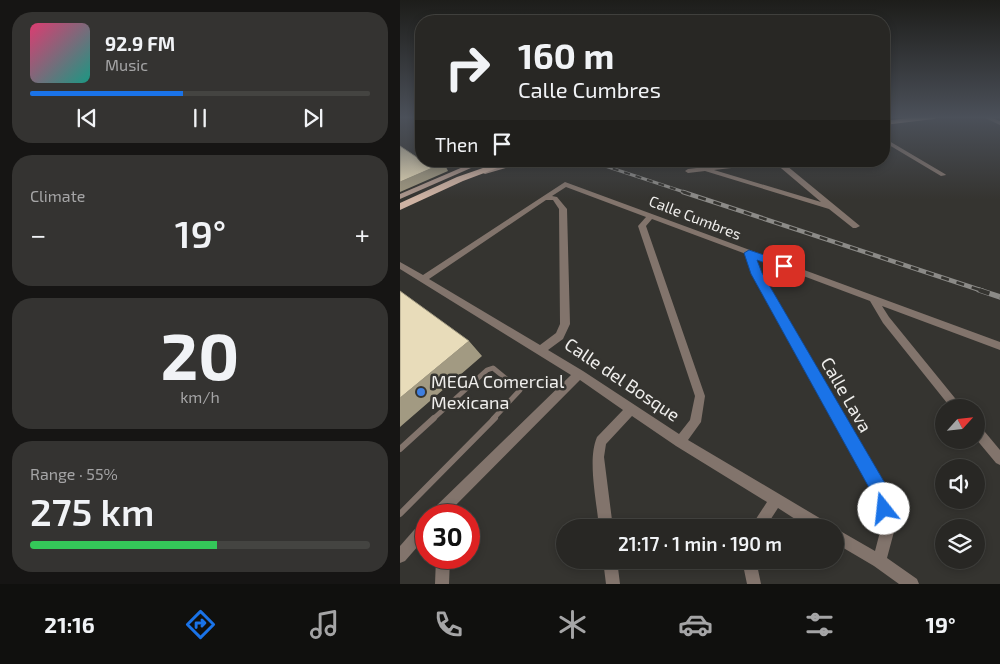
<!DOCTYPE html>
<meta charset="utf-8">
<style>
:root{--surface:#282724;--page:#343331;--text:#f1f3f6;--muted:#a5a5a6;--line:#444441;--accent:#1a73e8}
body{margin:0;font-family:"Exo 2",sans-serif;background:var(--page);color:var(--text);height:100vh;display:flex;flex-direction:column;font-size:19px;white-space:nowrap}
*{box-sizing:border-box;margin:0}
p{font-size:16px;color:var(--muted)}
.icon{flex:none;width:28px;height:28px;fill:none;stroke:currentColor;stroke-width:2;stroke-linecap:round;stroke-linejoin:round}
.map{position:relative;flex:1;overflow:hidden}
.details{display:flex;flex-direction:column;gap:12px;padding:12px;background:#161514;width:400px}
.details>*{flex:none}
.top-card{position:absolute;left:15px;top:15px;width:475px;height:152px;border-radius:20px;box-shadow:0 2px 8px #0003,0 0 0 1px var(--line);background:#282724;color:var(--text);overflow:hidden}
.needle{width:32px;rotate:63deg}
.buttons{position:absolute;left:535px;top:399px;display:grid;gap:10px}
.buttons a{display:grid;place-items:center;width:50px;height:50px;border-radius:50%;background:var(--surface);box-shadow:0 2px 8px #0003,0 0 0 1px var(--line);font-size:25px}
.speed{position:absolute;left:15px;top:504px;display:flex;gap:10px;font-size:25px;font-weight:700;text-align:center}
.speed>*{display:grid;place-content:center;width:65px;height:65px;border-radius:50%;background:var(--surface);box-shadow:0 2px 8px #0003,0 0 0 1px var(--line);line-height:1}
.speed .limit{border:8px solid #d22;background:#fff;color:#111}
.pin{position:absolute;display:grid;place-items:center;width:42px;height:42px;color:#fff;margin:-21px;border-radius:10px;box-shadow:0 2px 8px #0006}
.me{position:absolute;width:55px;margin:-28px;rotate:344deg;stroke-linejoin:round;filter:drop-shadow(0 0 4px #0008)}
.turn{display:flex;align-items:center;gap:18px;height:105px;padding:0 20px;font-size:22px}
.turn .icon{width:65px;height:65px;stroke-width:2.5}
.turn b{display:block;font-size:35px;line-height:42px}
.then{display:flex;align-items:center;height:48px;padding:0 20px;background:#0003;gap:10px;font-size:19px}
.big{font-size:38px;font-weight:600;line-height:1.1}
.details .tile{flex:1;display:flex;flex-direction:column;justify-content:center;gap:8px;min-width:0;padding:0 18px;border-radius:20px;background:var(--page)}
.details .dial{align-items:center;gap:0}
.dial b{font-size:65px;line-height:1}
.song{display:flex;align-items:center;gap:15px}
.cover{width:60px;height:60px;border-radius:8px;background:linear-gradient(135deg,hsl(340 70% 55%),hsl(170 70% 35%))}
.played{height:5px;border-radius:2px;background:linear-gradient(90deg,var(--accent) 45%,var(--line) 45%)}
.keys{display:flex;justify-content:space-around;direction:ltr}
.heat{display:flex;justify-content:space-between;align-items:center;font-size:28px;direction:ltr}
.charge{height:8px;border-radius:4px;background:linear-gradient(90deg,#34c759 55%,var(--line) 0)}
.trip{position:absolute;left:156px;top:519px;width:288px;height:50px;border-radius:25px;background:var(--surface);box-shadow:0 2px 8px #0003,0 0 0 1px var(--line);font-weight:600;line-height:50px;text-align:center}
.tabs{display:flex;height:80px;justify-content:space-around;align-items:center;background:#10100e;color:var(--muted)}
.tabs .icon{width:35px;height:35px}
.tabs .on{color:var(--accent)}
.tabs b{font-size:22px;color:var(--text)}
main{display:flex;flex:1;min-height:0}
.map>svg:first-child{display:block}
</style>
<main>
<section class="details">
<div class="tile">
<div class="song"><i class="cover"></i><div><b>92.9 FM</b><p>Music</p></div></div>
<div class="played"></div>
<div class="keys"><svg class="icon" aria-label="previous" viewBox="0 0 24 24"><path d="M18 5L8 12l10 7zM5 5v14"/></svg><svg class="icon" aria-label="pause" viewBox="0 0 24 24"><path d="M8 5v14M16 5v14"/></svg><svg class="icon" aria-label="next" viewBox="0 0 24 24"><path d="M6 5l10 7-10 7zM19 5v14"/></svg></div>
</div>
<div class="tile"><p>Climate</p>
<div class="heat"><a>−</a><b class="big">19°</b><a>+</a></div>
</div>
<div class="tile dial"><b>20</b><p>km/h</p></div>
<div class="tile"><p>Range · 55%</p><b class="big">275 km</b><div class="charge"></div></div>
</section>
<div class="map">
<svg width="600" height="584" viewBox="0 0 600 584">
<rect width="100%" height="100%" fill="#353430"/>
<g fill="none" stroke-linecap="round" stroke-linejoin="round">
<path stroke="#82746c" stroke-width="5" d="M 33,419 L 87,370 L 93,368 L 120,390 L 93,419"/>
<path stroke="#82746c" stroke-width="6" d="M 0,449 L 34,418
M 0,514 L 95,418"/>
<path fill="#82746c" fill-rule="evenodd" d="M 583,117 L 590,117 L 600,121 L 600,125 Z
M 484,138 L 545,174 L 546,175 L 541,176 L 484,142 Z
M 356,161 L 381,161 L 460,226 L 456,228 L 453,228 L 429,209 L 305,171 L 288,173 L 285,171 L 288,169 ZM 374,163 L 375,163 L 421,202 L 314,170 Z
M 165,182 L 600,342 L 600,350 L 482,306 L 489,317 L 563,408 L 551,408 L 483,323 L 470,301 L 355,258 L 361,274 L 485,486 L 495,528 L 487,558 L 517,579 L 519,584 L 499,584 L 474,566 L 435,543 L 435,528 L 475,551 L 481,528 L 474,493 L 353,274 L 346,254 L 252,219 L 246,226 L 305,396 L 301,422 L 288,440 L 428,523 L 430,528 L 409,528 L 378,508 L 365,528 L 350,528 L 367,502 L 276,446 L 232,416 L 206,444 L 204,457 L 213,528 L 199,528 C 197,502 187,460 197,437 L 223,410 L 180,380 L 46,515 L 30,515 L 32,510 L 171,375 L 0,269 L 0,262 L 23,275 ZM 166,187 L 246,217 L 238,226 L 295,396 L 290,420 L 279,434 L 183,371 L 148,350 L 163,339 L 170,324 L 167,209 L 157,197 L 152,196 ZM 146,200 L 153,200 L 159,209 L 160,324 L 156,333 L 140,345 L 29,279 Z
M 576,424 L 580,426 L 600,450 L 600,465 L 596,463 L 576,439 Z
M 26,520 L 26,537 L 5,561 L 0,563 L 0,546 L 21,522 Z
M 36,558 L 50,558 L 49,584 L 35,584 Z
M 203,560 L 217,560 L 220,584 L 206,584 Z
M 342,560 L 356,560 L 361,584 L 347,584 Z"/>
<path fill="#ad978c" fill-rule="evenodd" d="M 77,161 L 87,161 L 0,199 L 0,194 Z
M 118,161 L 130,161 L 85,174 L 81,172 Z"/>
<path fill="#cfb3a3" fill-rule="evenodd" d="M 517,117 L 538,117 L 534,119 L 484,125 L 484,121 Z
M 103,161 L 116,161 L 63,181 L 0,210 L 0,203 L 57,177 Z"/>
<defs>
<path id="rail-far2" d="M 190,161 L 287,193"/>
<path id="rail-far1" d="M 283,192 L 583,291"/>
<path id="rail" d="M 579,290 L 600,297"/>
</defs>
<use href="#rail-far2" stroke="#8b8a87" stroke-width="3"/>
<use href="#rail-far1" stroke="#8b8a87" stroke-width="4.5"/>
<use href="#rail" stroke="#8b8a87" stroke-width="5.5"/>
<use href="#rail-far2" stroke="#353430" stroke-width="2" stroke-dasharray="6" stroke-linecap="butt"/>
<use href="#rail-far1" stroke="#353430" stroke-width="2.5" stroke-dasharray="8" stroke-linecap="butt"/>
<use href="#rail" stroke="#353430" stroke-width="4" stroke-dasharray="11" stroke-linecap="butt"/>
</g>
<path fill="#a29a82" d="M 44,163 L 48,171 L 0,192 L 0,182 Z
M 69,341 L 82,356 L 0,427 L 0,398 Z"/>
<path fill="#e8dcba" stroke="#a29a82" d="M 0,146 L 18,158 L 21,157 L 21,161 L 41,161 L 44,163 L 0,182 Z
M 0,291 L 69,341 L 0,398 Z"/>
<linearGradient id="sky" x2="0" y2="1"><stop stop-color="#1d1d1a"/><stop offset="0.59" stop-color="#4b5059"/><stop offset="1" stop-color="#4b5059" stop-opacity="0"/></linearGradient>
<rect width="600" height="199" fill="url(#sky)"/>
<path fill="#1a73e8" stroke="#114b97" d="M 349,250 L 388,263 L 390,266 L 384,270 L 357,260 L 362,273 L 486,485 L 492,509 L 490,515 L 484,518 L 478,515 L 472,493 L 351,274 L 344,253 Z"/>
<circle fill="#3f7fe0" stroke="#353430" stroke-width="2" cx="21" cy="392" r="5"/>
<g text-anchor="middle" stroke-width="5" stroke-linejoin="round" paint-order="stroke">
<g font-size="15" fill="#efeeec" stroke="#353430">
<text transform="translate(295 218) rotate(21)" y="5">Calle Cumbres</text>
</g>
<g font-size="18" fill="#efeeec" stroke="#353430">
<text transform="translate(222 380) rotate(34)" y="6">Calle del Bosque</text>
<text transform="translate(446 395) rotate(60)" y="6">Calle Lava</text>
</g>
<g font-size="18" fill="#efeeec" stroke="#353430" text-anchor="start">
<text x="31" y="388">MEGA Comercial<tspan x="31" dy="21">Mexicana</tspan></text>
</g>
</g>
</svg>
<div class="buttons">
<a><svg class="needle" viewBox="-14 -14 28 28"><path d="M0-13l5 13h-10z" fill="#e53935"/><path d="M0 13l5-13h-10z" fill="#a5a5a6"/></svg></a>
<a><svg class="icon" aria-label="sound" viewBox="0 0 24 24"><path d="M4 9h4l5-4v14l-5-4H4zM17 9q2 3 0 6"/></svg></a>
<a><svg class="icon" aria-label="layers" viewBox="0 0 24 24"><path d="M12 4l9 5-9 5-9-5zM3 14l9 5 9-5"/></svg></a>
</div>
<div class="speed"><div class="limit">30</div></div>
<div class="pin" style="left:384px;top:266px;background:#d93025"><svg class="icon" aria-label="arrive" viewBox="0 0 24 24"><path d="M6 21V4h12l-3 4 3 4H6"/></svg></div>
<svg class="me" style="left:484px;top:509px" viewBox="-20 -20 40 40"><circle r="19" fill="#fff"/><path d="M0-13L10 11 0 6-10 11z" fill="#1a73e8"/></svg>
<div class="trip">21:17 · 1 min · 190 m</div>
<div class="top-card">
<div class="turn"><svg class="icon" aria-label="right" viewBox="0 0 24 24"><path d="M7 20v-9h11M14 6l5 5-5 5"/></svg><div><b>160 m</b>Calle Cumbres</div></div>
<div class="then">Then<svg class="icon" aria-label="arrive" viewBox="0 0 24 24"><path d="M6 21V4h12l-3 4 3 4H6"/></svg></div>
</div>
</div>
</main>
<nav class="tabs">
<b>21:16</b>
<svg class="icon on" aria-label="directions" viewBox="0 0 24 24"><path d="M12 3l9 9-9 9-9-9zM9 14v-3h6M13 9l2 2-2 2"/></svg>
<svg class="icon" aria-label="music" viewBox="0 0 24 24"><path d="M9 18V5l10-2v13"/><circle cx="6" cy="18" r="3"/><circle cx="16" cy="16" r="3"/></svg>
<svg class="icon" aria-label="phone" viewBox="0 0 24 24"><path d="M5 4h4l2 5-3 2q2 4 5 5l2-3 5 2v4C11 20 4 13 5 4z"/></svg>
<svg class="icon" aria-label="climate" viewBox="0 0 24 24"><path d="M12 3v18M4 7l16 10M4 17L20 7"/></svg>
<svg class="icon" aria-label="car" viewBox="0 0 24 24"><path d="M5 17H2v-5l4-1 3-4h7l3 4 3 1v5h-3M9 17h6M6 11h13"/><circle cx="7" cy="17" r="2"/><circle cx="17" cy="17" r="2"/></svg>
<svg class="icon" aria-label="filters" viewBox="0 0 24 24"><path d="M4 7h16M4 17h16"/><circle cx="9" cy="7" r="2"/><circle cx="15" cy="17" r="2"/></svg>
<b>19°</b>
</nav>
